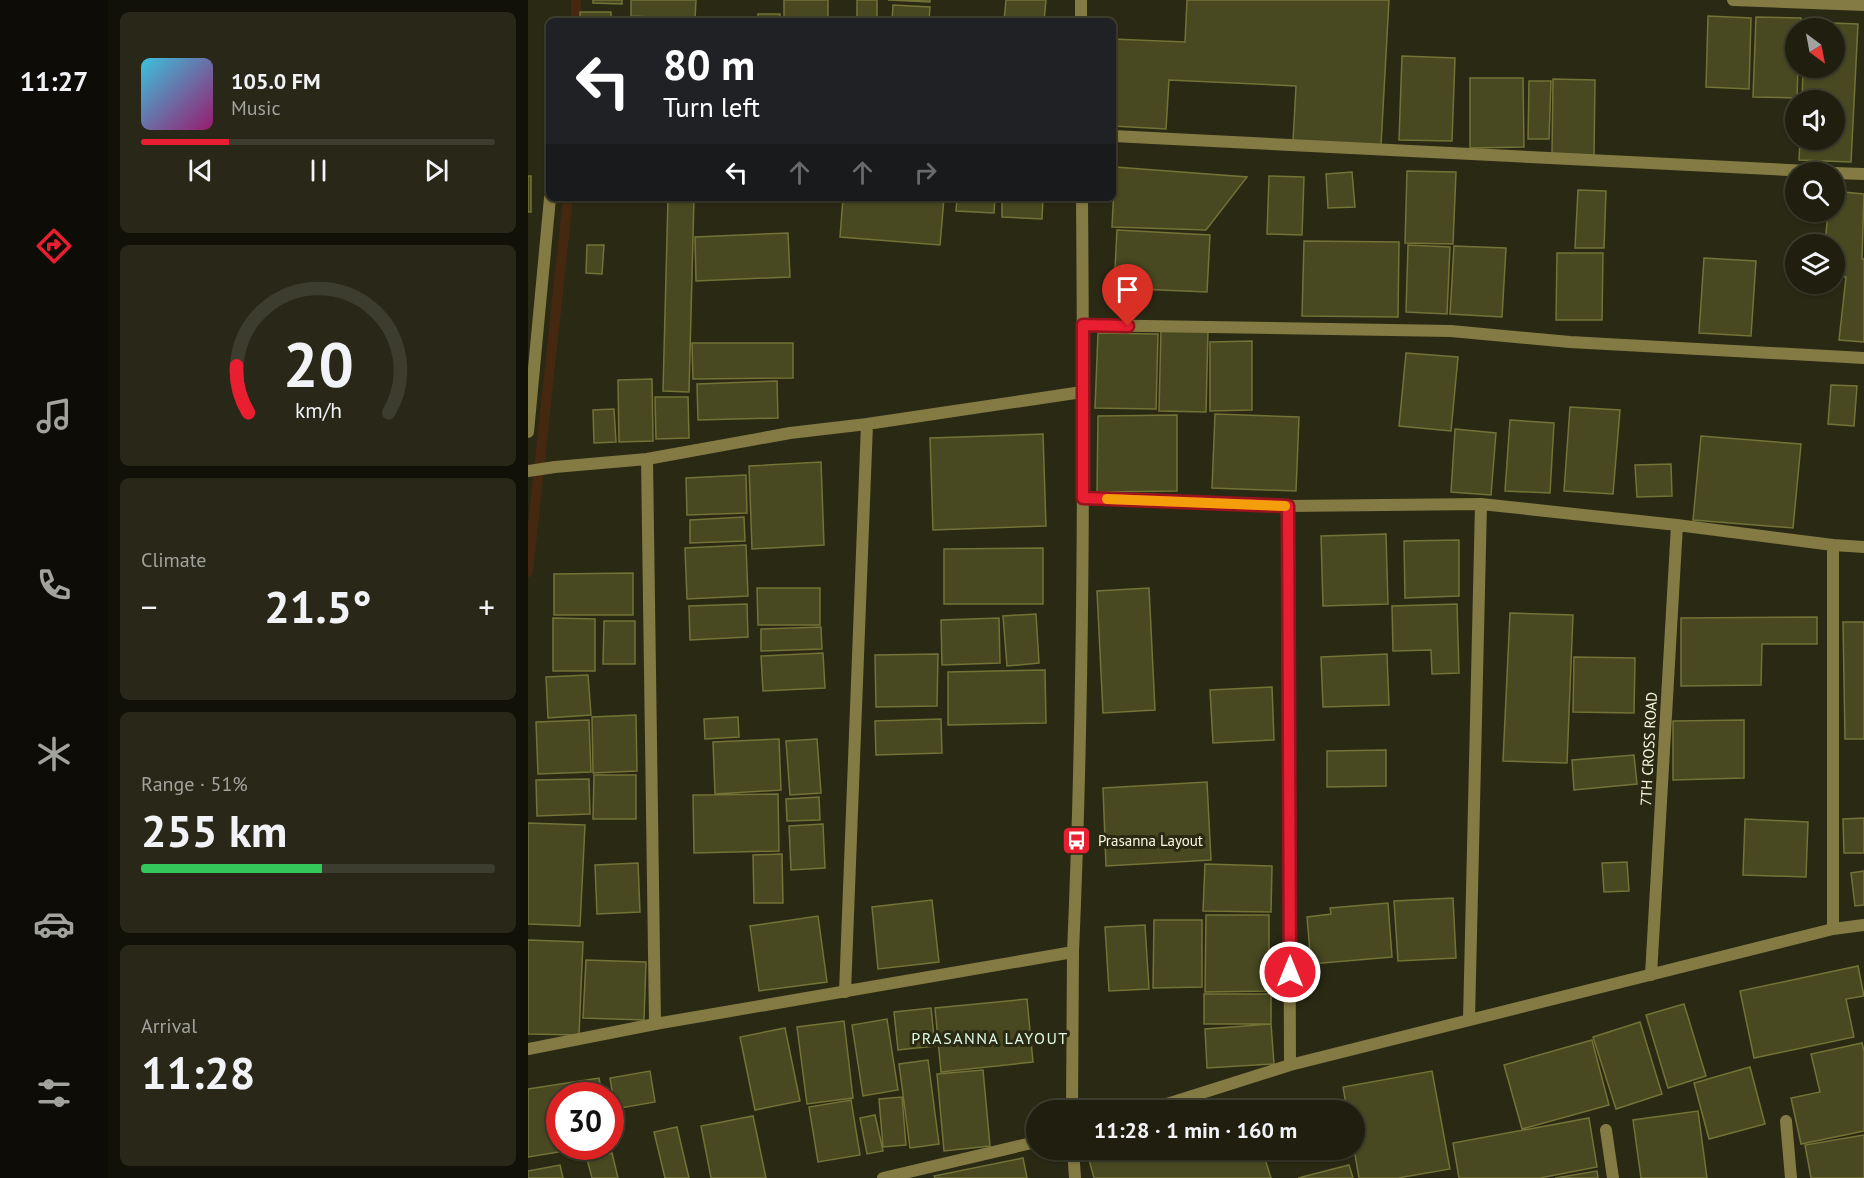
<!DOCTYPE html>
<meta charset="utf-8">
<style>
:root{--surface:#201f0f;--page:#282718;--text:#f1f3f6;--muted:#a2a29e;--line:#3d3d2f;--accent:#e91e30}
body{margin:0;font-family:"PT Sans",sans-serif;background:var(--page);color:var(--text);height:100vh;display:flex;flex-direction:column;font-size:22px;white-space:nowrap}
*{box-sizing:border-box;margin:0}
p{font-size:20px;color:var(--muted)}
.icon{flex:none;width:33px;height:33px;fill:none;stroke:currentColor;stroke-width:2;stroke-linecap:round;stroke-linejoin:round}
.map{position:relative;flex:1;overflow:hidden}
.details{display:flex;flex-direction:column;gap:12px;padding:12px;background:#121108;width:420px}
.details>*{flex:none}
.top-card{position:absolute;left:18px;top:18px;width:570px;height:183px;border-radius:9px;box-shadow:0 2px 4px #0004,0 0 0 2px var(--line);background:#202124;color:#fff;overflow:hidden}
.needle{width:39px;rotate:148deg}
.fabs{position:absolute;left:1257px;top:18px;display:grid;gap:12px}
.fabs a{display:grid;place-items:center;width:60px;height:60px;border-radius:50%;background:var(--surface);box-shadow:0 2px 4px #0004,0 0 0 2px var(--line);font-size:30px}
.speed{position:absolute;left:18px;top:1082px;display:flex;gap:12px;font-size:30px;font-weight:700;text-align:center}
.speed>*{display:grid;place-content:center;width:78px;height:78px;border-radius:50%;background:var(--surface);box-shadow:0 2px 4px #0004,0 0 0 2px var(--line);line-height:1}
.speed .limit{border:9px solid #d22;background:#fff;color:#111}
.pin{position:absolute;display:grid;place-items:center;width:51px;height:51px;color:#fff;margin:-62px -26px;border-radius:50% 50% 50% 0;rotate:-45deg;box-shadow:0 0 6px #0007}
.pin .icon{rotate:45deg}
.me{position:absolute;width:66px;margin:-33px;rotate:0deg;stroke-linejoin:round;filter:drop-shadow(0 0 4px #0008)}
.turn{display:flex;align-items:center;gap:21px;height:126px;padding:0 18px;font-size:27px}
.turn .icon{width:78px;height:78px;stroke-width:2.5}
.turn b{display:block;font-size:42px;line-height:51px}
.lanes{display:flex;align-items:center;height:57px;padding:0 18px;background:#0003;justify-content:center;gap:30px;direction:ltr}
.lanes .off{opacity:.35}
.big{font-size:45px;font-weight:800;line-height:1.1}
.details .tile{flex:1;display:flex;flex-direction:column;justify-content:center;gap:9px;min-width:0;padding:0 21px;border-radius:9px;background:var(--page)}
.details .dial{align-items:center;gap:0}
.dial svg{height:156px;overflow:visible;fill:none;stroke:var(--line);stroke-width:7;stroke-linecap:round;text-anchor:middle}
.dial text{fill:var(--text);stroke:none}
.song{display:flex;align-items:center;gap:18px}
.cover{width:72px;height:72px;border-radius:9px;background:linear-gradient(135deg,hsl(190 70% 55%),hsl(320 70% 35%))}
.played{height:6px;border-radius:3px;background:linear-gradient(90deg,var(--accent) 25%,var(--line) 25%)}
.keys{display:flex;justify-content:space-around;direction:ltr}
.heat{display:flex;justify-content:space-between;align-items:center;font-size:33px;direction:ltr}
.charge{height:9px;border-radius:4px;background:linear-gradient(90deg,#34c759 51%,var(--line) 0)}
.trip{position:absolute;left:498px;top:1100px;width:339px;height:60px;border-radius:30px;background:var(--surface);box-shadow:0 2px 4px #0004,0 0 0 2px var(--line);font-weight:800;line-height:60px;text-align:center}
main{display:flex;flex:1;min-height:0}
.tab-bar{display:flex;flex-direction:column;width:108px;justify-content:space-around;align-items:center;background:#0d0c06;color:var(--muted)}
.tab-bar .icon{width:42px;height:42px}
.tab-bar .selected{color:var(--accent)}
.tab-bar b{font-size:27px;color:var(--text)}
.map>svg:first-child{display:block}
</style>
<main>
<nav class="tab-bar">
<b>11:27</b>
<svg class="icon selected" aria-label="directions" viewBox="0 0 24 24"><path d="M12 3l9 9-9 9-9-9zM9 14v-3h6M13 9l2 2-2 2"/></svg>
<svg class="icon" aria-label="music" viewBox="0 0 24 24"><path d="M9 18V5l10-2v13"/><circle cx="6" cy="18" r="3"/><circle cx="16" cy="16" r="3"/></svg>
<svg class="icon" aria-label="phone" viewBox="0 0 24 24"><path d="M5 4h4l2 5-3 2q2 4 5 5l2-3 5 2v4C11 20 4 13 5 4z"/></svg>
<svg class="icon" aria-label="climate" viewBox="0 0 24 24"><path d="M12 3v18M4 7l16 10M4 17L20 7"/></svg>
<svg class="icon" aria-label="car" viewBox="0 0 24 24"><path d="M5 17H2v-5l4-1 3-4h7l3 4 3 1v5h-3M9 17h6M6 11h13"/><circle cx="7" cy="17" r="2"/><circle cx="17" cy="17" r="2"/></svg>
<svg class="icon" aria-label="filters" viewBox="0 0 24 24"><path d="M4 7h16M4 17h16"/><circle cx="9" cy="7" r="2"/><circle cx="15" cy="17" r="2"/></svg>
</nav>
<section class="details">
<div class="tile">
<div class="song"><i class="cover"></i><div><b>105.0 FM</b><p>Music</p></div></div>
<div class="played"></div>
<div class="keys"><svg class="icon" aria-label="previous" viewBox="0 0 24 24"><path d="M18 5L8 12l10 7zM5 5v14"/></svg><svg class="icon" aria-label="pause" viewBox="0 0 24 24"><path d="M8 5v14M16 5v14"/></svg><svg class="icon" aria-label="next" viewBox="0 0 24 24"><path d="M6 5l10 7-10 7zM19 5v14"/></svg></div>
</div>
<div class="tile dial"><svg viewBox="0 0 100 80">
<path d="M14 69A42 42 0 1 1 86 69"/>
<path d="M14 69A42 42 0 0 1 8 45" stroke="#e91e30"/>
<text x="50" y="56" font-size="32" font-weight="700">20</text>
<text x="50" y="72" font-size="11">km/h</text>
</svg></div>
<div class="tile"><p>Climate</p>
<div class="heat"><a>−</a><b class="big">21.5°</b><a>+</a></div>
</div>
<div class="tile"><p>Range · 51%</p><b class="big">255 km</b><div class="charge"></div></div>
<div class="tile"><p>Arrival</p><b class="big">11:28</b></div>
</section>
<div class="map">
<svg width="1336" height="1178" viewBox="0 0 1336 1178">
<rect width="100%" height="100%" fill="#2a2914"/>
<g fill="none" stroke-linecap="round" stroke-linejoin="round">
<path stroke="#462811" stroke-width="10" d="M 48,21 L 48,0
M 0,572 L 40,198"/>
</g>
<path fill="#484921" stroke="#727336" stroke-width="1.5" d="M 65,0 L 94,0 L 94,4 L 65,3 Z
M 103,0 L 168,0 L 167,19 L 103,16 Z
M 256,0 L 300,0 L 300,21 L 256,21 Z
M 329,0 L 349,0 L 349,21 L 329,21 Z
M 360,0 L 402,0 L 402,2 Z
M 478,0 L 518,0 L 516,21 L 476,21 Z
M 659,0 L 861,0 L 853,145 L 765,141 L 768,86 L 641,80 L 638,129 L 585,126 L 585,39 L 657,42 Z
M 365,5 L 402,7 L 401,21 L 364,21 Z
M 52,12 L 83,12 L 83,21 L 52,21 Z
M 230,14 L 252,14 L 252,21 L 230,21 Z
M 1180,16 L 1223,18 L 1221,89 L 1178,87 Z
M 1228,17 L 1273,18 L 1272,28 L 1268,28 L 1268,68 L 1270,68 L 1269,98 L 1225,97 Z
M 201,18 L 201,21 L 175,21 L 175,19 Z
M 205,19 L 226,19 L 226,21 L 205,21 Z
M 88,20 L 144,21 L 88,21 Z
M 1278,22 L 1330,24 L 1323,162 L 1271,160 L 1272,140 L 1306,140 L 1306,100 L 1274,100 L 1275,68 L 1306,68 L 1306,28 L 1277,28 Z
M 874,56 L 927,58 L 924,141 L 871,140 Z
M 942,78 L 995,78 L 996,147 L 942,148 Z
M 1025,79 L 1067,80 L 1066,155 L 1024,155 Z
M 1001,81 L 1023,81 L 1021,139 L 1000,139 Z
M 587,167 L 719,177 L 678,230 L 584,227 Z
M 879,171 L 928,172 L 925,244 L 877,243 Z
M 824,172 L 827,207 L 800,208 L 798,174 Z
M 0,176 L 3,176 L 3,212 L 0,212 Z
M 741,176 L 776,177 L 774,235 L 739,234 Z
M 1050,190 L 1078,191 L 1076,248 L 1047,248 Z
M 1306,191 L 1336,194 L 1334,259 L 1336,259 L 1336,342 L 1311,340 L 1318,277 L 1306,276 L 1306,244 L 1297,244 L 1300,212 L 1306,212 Z
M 140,198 L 166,198 L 161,392 L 135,391 Z
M 315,198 L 416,198 L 412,245 L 312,237 Z
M 429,198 L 467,198 L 466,213 L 428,211 Z
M 474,198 L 515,198 L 514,219 L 474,217 Z
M 589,230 L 682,235 L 679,292 L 586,288 Z
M 260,233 L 262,277 L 168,281 L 167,237 Z
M 776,241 L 871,242 L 870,317 L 774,316 Z
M 59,245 L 76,245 L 74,274 L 58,273 Z
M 880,245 L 922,247 L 919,314 L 878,312 Z
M 926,246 L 978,248 L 974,317 L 922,314 Z
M 1029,253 L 1075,253 L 1074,320 L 1028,320 Z
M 1176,258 L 1228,261 L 1223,336 L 1171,333 Z
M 633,329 L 680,330 L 678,412 L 631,411 Z
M 570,333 L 630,334 L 628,409 L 567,408 Z
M 724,341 L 724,410 L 682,411 L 682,342 Z
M 164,343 L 265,343 L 265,378 L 165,379 Z
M 878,353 L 930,357 L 923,431 L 871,426 Z
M 124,379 L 125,441 L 91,442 L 90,380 Z
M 249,381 L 250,418 L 170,420 L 169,384 Z
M 1303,385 L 1329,386 L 1326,426 L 1300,424 Z
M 127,397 L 160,397 L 161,438 L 128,439 Z
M 1042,407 L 1092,410 L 1085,494 L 1036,491 Z
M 86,409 L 88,442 L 66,443 L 65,410 Z
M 687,414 L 771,417 L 768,491 L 684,488 Z
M 649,415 L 649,491 L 569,492 L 570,416 Z
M 982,420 L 1026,423 L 1022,493 L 977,491 Z
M 927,429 L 968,433 L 963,495 L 923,492 Z
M 515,434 L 518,526 L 405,530 L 402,438 Z
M 1173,436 L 1273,444 L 1265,528 L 1165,520 Z
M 293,462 L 296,545 L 224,549 L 221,466 Z
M 1143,464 L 1144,496 L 1109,497 L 1107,465 Z
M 218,475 L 219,513 L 159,515 L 158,478 Z
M 216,517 L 217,541 L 162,543 L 162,520 Z
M 858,534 L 860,604 L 795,606 L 793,536 Z
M 931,540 L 931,596 L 877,598 L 876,541 Z
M 218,545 L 220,596 L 159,599 L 157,548 Z
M 515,548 L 515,604 L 416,604 L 416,549 Z
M 105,573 L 105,615 L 26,615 L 26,574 Z
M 229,588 L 292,588 L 292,625 L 230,625 Z
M 621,588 L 627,710 L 575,713 L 569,591 Z
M 219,604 L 220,637 L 162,640 L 161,606 Z
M 929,604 L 931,673 L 904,674 L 903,650 L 865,651 L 864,606 Z
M 982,613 L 1045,615 L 1039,763 L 975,761 Z
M 508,614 L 511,663 L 479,666 L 475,616 Z
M 1289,617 L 1289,644 L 1234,644 L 1233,685 L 1153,686 L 1153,618 Z
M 25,618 L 67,619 L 67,671 L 25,671 Z
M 471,618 L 472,663 L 414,665 L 413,620 Z
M 76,621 L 107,621 L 107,664 L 75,664 Z
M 1315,622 L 1336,622 L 1336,739 L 1317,739 Z
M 293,627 L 294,649 L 233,651 L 233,629 Z
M 295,653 L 297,688 L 235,691 L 233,656 Z
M 410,654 L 409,706 L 348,707 L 347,655 Z
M 859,654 L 861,705 L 795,707 L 793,657 Z
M 1046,657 L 1107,658 L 1106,713 L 1045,712 Z
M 517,670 L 518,723 L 420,725 L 420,672 Z
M 60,675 L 63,715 L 20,718 L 18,677 Z
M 744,687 L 746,740 L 685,743 L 682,690 Z
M 108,715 L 109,771 L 65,773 L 64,717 Z
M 210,717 L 211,737 L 177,739 L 176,719 Z
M 413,719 L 414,753 L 348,755 L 347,721 Z
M 61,720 L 63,772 L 10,774 L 8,722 Z
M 1216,720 L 1216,778 L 1145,780 L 1145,721 Z
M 251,739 L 253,790 L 187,794 L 185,742 Z
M 289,739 L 293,793 L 262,795 L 258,741 Z
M 858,750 L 858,786 L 799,787 L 799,751 Z
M 1106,755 L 1109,784 L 1046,790 L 1044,760 Z
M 66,775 L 108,775 L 108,819 L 65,819 Z
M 61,779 L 62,814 L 9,816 L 8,780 Z
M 679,782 L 683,860 L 578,866 L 575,788 Z
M 250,794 L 251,851 L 166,853 L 165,795 Z
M 291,797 L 292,820 L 259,821 L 258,799 Z
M 1336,818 L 1336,853 L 1316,853 L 1315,819 Z
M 1217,819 L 1280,822 L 1278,877 L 1215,875 Z
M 0,823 L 57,825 L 52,926 L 0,924 Z
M 295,824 L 297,868 L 263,870 L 261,826 Z
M 254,854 L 255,903 L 226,903 L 225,855 Z
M 1099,862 L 1101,891 L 1076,892 L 1074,863 Z
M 110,863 L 112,912 L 69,914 L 67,865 Z
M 677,864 L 744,866 L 743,912 L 675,911 Z
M 1336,871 L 1336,905 L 1327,906 L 1323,873 Z
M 925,898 L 928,958 L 870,961 L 866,901 Z
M 404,900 L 411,962 L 350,969 L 344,907 Z
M 860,903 L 864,957 L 783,964 L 779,917 L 803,914 L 802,908 Z
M 678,915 L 741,915 L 741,991 L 677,992 Z
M 290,916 L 299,982 L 231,991 L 222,926 Z
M 626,920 L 674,920 L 674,987 L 625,988 Z
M 617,925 L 621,989 L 581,991 L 577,927 Z
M 0,940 L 55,942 L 51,1035 L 0,1034 Z
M 58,960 L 118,962 L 116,1020 L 55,1018 Z
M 1330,966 L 1336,996 L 1318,999 L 1326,1037 L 1226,1058 L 1212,991 Z
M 676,994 L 743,994 L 743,1024 L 676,1024 Z
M 499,999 L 505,1062 L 413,1072 L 407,1008 Z
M 1156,1004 L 1178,1076 L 1140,1088 L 1118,1015 Z
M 403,1008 L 407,1046 L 370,1050 L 366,1012 Z
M 359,1019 L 370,1090 L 335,1096 L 324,1025 Z
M 316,1021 L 325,1098 L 279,1104 L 269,1027 Z
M 1112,1022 L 1134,1094 L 1088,1109 L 1065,1037 Z
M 743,1024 L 746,1064 L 679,1068 L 677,1029 Z
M 257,1028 L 272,1101 L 227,1110 L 212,1037 Z
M 1064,1040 L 1081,1105 L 994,1129 L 976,1065 Z
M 1334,1043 L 1336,1051 L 1336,1131 L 1273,1144 L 1263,1098 L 1292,1092 L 1283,1054 Z
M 400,1060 L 411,1144 L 382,1148 L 371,1064 Z
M 1222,1067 L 1237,1124 L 1181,1139 L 1166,1083 Z
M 455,1070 L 462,1146 L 416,1151 L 409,1074 Z
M 122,1071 L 127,1102 L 87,1109 L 82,1078 Z
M 904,1071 L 922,1169 L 870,1178 L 831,1178 L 826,1149 L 826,1110 L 819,1110 L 815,1087 Z
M 71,1078 L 74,1095 L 32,1095 L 32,1146 L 67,1146 L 0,1157 L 0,1089 Z
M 374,1097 L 378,1145 L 355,1147 L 351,1099 Z
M 323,1100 L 332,1155 L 290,1162 L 281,1107 Z
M 1170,1111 L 1179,1178 L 1113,1178 L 1105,1120 Z
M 347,1115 L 355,1151 L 339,1154 L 332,1118 Z
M 225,1116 L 238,1178 L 183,1178 L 173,1126 Z
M 1061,1118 L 1069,1167 L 1012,1178 L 931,1178 L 925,1143 Z
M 149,1127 L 161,1178 L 137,1178 L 126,1132 Z
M 1336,1135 L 1336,1178 L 1283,1178 L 1277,1145 Z
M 586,1149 L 734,1149 L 743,1178 L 566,1178 L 560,1156 Z
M 84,1153 L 90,1178 L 64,1178 L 59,1159 Z
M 495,1158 L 499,1178 L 407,1178 L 406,1176 Z
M 32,1165 L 35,1178 L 0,1178 L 0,1171 Z
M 821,1165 L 825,1178 L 770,1178 Z
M 1069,1171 L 1070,1178 L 1027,1178 Z"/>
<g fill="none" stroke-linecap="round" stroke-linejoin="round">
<path stroke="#847a43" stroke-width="12" d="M 1205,0 L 1336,5
M 585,136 L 1300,172
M 1306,173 L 1336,174
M 555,325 L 923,331 L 1042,342 L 1336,358
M 0,432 L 22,198
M 119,459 L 127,1024
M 0,471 L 27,467 L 119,459 L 262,433 L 339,424 L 554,392
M 555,498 L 760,506 L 953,504 L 1149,525 L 1305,545 L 1305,929
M 760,506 L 762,1065
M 1305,545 L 1336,547
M 1123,975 L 1149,525
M 317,992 L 339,424
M 941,1020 L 953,504
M 544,1110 L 545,952
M 620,1110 L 762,1065 L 1305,929 L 1336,925
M 1258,1121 L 1263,1178
M 1078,1130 L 1085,1178
M 545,1149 L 547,1178
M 355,1178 L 508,1142"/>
<path stroke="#847a43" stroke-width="12" d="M 553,0 L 553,21
M 0,1049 L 127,1024 L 545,952 C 556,701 556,449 554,198"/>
</g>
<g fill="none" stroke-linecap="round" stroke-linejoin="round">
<defs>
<path id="route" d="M 600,326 L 555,325 L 555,498 L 760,506 L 762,972"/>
</defs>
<use href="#route" stroke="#97141f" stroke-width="15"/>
<use href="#route" stroke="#e91e30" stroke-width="10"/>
<path stroke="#f59e0b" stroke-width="10" d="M 579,499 L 757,506"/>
</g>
<defs>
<symbol id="bus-square" viewBox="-11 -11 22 22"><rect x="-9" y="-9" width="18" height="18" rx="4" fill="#e91e30" stroke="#2a2914"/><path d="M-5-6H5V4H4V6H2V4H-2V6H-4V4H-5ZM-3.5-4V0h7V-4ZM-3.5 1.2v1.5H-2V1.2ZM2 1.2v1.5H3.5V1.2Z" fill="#fff"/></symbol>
</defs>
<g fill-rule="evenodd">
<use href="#bus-square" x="532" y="824" width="33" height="33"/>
</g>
<g text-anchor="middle" stroke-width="6" stroke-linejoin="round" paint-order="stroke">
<g font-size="15" fill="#fcfadf" stroke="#2a2914">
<text transform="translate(1121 749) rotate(-87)" y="5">7TH CROSS ROAD</text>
</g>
<g font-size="15" fill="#fcfadf" stroke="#2a2914" text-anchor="start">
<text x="570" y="846">Prasanna Layout</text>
</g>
<g font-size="16" letter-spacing="1.5" fill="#e1fce6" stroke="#2a2914">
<text x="462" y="1044">PRASANNA LAYOUT</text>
</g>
</g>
</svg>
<div class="fabs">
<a><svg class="needle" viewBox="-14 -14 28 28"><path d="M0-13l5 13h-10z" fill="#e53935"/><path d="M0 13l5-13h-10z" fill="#a2a29e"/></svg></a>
<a><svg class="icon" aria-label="sound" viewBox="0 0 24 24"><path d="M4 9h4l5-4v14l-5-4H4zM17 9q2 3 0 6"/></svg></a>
<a><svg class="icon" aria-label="search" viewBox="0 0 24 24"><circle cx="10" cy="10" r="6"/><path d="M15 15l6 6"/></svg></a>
<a><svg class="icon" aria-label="layers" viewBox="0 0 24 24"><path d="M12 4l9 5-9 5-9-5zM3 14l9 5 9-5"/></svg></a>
</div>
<div class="speed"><div class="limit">30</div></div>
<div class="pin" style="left:600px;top:326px;background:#d93025"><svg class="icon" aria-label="arrive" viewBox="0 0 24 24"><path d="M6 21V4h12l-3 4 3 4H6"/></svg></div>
<svg class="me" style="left:762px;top:972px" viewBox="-20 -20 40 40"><circle r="17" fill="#e91e30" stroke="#fff" stroke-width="3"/><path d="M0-11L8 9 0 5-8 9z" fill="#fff"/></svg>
<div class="trip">11:28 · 1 min · 160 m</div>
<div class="top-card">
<div class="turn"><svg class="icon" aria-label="left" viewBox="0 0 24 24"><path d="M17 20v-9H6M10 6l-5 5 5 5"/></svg><div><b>80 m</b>Turn left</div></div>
<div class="lanes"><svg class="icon" aria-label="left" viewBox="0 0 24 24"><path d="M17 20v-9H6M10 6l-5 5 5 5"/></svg><svg class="icon off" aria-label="ahead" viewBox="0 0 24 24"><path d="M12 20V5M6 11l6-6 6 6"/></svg><svg class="icon off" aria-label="ahead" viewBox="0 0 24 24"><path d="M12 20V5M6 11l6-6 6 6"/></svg><svg class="icon off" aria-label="right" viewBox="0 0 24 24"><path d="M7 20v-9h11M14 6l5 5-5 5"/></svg></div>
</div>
</div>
</main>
